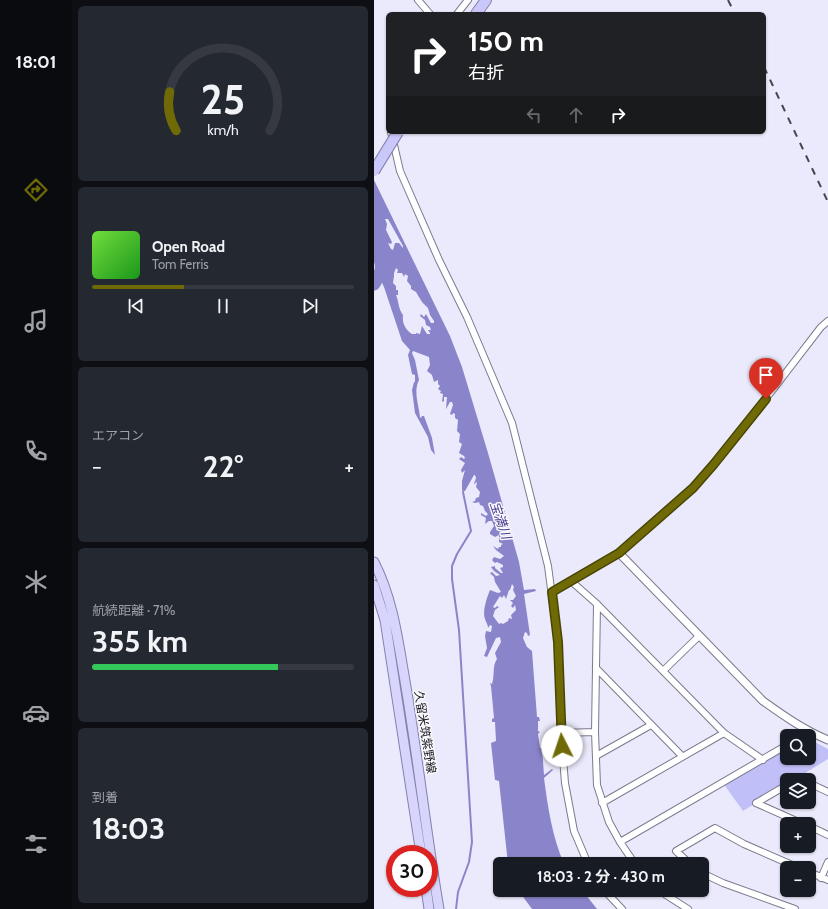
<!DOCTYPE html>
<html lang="ja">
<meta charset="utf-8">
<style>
:root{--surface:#171b24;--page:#242831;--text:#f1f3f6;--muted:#9ea1a6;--line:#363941;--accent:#6f6a05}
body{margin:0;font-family:Cabin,"Noto Sans JP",sans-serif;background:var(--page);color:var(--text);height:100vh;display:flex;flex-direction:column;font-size:15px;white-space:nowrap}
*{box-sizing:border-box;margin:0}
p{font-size:13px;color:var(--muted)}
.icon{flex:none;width:22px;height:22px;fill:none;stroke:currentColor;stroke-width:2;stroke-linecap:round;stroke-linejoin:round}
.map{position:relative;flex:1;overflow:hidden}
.drawer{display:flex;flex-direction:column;gap:6px;padding:6px;background:#0d0f14;width:302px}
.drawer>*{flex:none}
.guide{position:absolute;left:12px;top:12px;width:380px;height:122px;border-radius:6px;box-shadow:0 1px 3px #0004;background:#202124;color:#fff;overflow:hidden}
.fabs{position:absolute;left:406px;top:729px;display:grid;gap:8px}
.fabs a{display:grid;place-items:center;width:36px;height:36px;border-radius:6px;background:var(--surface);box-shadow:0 1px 3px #0004;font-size:20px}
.speed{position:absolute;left:12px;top:845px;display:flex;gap:8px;font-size:20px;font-weight:700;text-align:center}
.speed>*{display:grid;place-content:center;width:52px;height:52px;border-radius:50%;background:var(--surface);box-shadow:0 1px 3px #0004;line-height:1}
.speed .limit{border:6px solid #d22;background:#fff;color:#111}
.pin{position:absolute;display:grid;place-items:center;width:34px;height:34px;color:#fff;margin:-41px -17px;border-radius:50% 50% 50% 0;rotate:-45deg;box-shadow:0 0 4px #0007}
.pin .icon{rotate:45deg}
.me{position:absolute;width:44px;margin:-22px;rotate:356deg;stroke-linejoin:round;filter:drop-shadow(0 0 3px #0008)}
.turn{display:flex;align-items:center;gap:14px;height:84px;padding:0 16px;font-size:18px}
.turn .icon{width:52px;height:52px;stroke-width:2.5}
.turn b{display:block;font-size:28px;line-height:34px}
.lanes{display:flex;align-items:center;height:38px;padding:0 16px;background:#0003;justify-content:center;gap:20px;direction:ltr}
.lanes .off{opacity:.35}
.big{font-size:30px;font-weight:700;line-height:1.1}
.drawer .card{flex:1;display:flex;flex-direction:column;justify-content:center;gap:6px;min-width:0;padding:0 14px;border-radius:6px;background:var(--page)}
.drawer .dial{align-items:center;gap:0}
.dial svg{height:104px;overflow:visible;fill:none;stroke:var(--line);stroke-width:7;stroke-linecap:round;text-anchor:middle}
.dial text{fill:var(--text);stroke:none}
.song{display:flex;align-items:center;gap:12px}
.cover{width:48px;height:48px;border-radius:6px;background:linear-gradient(135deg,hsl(100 70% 55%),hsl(120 70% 35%))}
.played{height:4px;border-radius:2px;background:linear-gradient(90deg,var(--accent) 35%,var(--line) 35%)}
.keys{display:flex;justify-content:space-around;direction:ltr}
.heat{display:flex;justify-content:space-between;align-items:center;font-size:22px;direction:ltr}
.charge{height:6px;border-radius:3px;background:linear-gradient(90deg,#34c759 71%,var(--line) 0)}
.trip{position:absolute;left:119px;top:857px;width:216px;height:40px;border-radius:6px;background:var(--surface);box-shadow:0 1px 3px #0004;font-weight:700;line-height:40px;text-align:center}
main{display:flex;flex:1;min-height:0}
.tab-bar{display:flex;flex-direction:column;width:72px;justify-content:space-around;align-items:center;background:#090b0e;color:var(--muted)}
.tab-bar .icon{width:28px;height:28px}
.tab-bar .selected{color:var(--accent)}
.tab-bar b{font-size:18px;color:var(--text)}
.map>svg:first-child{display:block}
</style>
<main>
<nav class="tab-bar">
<b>18:01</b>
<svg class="icon selected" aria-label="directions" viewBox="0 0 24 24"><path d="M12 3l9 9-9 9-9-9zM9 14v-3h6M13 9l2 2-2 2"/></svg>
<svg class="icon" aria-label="music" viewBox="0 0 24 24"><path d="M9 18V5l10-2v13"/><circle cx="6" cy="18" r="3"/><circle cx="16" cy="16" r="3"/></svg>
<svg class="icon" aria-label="phone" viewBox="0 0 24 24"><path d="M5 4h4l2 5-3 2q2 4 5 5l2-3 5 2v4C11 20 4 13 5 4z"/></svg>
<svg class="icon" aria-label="climate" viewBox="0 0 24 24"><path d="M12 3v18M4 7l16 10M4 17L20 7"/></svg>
<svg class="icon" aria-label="car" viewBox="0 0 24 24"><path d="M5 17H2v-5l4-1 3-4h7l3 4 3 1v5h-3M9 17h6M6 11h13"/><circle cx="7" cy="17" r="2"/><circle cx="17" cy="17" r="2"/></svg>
<svg class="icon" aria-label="filters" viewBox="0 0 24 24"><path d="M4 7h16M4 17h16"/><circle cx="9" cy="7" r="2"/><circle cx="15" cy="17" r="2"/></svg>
</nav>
<section class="drawer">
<div class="card dial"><svg viewBox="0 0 100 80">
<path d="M14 69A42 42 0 1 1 86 69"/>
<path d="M14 69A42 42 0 0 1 9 39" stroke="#6f6a05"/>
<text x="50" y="56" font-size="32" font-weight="700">25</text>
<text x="50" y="72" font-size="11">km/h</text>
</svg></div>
<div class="card">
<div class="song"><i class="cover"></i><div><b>Open Road</b><p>Tom Ferris</p></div></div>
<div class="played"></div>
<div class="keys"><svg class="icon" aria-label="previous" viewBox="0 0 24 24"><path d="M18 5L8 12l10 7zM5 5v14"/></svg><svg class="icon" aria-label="pause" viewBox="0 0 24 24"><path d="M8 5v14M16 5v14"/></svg><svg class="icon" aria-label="next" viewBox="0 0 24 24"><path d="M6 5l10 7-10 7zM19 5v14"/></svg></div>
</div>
<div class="card"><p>エアコン</p>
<div class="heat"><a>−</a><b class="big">22°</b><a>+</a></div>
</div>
<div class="card"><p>航続距離 · 71%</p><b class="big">355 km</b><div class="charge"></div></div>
<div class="card"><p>到着</p><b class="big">18:03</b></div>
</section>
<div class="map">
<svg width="454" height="909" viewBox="0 0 454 909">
<rect width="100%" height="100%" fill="#eaeafc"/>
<path fill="#c1bff8" d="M 435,739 L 454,749 L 454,759 L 420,780 L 413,780 L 413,784 L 369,811 L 349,783 L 413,745 L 413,758 L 435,758 Z"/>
<path fill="#8a85ca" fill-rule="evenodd" d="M 0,180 L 76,336 L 88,367 L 114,453 L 145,562 L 150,590 L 161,589 L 162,591 L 150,594 L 156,635 L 154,636 L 153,633 L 151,632 L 149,638 L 153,647 L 158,651 L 163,717 L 165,717 L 166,721 L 164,721 L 164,731 L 166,732 L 164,734 L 166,748 L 168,748 L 170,775 L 178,769 L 179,770 L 170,778 C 174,808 178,836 190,864 L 134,864 L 125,781 L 121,780 L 117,743 L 122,741 L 121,722 L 118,722 L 118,719 L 120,718 L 117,686 L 116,683 L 118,684 C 121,675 118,666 123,659 L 121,653 L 127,642 L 126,637 L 122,638 L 113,657 L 110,656 L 113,648 L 111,636 L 112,631 L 117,632 L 118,626 L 116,625 L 114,628 C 114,624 112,623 111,619 C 108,612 113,597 116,590 L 124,593 L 127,592 L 121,582 L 120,577 L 116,573 L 118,572 L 122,576 L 126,575 L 120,571 L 117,567 L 121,566 L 121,568 L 127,573 L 129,573 L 126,568 L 129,567 L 129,565 L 123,562 L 121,563 L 118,560 L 120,557 L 126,559 L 130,556 L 122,550 L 119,546 L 124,549 L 125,547 L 127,547 L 127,545 L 129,544 L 125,542 L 125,535 L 121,537 L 116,534 L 116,532 L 120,526 L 118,521 L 115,521 L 111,524 L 112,518 L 107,515 L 107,513 L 112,516 L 114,514 L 111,511 L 109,506 L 106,505 L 105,502 L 101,503 L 98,502 L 101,501 L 102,498 L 105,497 L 106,492 L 102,487 L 103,483 L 102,482 L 101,484 L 100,484 L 102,478 L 101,475 L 100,475 L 91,491 L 88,490 L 88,481 L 91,470 L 88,473 L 87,470 L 91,463 L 85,459 L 87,457 L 90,459 L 91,458 L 90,456 L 85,453 L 88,444 L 85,442 L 86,434 L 83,431 L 84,420 L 81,418 L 81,414 L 79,413 L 78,415 L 76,414 L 79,405 L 78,402 L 76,402 L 72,409 L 73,397 L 70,397 L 70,401 L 68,402 L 69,394 L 66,393 L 67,391 L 64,389 L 66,386 L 64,384 L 64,380 L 60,382 L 58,375 L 53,371 L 56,365 L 55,357 L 39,351 L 38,353 L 41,360 L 45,380 C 39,391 45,406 46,417 L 47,418 L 48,416 L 50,416 L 58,438 L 61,455 L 57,450 L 54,437 L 41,413 L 38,390 L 40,382 L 41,382 L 41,375 L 38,374 L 34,355 L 36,350 L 28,341 L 10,287 L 2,270 L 0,262 ZM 11,219 L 14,219 L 29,246 L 29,248 L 25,243 L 21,243 L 19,250 L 17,249 L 14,243 L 17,244 L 18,242 L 12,230 L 13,224 ZM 22,268 L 24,270 L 23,273 L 28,273 L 30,277 L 31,274 L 34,276 L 33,281 L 37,286 L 37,289 L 42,292 L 48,302 L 54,308 L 56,315 L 60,321 L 60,323 L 57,323 L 52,314 L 50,317 L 47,314 L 46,316 L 51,320 L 52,325 L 56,327 L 57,330 L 54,330 L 56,333 L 56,334 L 53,334 L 48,326 L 46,334 L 42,333 L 42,334 L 38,334 C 31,329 28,323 29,315 C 24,308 25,302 22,295 L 24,295 L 24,290 L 22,290 L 22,286 L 19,283 L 20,276 L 20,273 ZM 138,584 L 140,587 L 139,590 L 142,596 L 139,600 L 136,600 L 139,603 L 137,606 L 139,608 L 141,605 L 142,610 L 137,615 L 138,619 L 135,618 L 134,621 L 129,624 L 127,623 L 125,624 L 119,616 L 121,610 L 125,607 L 123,606 L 121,608 L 119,607 L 126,596 L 128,598 L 130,595 L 132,599 L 135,590 L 136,590 Z
M 144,890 L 208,890 L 223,909 L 158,909 Z"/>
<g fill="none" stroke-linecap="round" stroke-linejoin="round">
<path stroke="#8a85ca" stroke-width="2" d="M 92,479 L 95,470
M 82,909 L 84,892 L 95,862 L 98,842 L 85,630 L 78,579 L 78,566 L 83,554 L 97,531 L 89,492 L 90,489"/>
<path stroke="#8a85ca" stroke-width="13" d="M 0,284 L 7,271 L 8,259"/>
<defs>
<path id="minor" d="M 44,0 L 56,14
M 83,14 L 94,0
M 17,132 L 26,171 L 65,260 L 93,317 L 138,423 L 174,566 L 184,642 L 187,733 L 191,783 L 200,831 L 214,864
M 197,581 L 223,604 L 350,733 L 389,760
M 178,592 L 245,553 L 319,488 L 374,422 L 447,327 L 454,321
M 223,604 L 221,732 L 223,785 L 235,822 L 246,842 L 261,864
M 222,668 L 308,756
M 289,671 L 325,636
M 187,733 L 221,732
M 428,736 L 435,732
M 222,756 L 277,725
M 421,780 L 424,778 L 427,780
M 435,783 L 454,792
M 228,803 L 350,733
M 382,803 L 429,824
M 382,803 L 413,785
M 435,826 L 454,835
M 246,842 L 413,745
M 316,864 L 302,851 L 341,828 L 370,844 L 425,868
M 435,872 L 454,880
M 328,873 L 349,883 L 421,909
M 447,878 L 454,862
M 230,890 L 248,909
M 286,890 L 292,895 L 314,909"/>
<path id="tertiary" d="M 245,553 L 389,701 C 410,716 430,730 454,740"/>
<path id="primary" d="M 0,562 C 19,599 24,641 31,681 C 44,757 52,833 65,909
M 0,585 L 11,620 L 47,854
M 52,888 L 55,909"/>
<path id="trunk" d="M 102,14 L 112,0"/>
</defs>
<use href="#minor" stroke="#7b7b8e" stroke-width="8"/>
<use href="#tertiary" stroke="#7b7b8e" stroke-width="9"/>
<use href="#primary" stroke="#8481ad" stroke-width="11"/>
<use href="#trunk" stroke="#8481ad" stroke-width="12"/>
<use href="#minor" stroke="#fff" stroke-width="6"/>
<use href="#tertiary" stroke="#fff" stroke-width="7"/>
<use href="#primary" stroke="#d7d5fb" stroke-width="9"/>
<use href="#trunk" stroke="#cac7fa" stroke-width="10"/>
<path stroke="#46464f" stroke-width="2" stroke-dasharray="7 7" stroke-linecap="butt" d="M 354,0 L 361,14
M 390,67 L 454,202"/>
<defs>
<path id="trunk-bridge" d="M 0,171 L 24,132"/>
</defs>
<use href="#trunk-bridge" stroke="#8481ad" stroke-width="12" stroke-linecap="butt"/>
<use href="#trunk-bridge" stroke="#cac7fa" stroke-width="10"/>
</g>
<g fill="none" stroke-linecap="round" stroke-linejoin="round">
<defs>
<path id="route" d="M 188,746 L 184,642 L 178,592 L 245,553 L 319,488 L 340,464 L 392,399"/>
</defs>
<use href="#route" stroke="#484503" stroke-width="10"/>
<use href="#route" stroke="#6f6a05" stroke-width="7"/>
</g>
<g text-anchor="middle" stroke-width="3" stroke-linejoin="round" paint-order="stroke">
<g font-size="12" fill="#191920" stroke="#f9f9fd">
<text transform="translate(51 732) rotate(81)" y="4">久留米筑紫野線</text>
</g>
<g font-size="13" font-style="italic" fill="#4a3c8f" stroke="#f9f9fd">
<text transform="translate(127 520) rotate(71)" y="5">宝満川</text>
</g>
</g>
</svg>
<div class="fabs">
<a><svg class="icon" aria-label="search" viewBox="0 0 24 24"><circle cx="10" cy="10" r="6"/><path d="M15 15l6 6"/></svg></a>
<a><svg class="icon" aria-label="layers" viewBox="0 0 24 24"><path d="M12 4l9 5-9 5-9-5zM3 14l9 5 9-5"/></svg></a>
<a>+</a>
<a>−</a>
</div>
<div class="speed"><div class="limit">30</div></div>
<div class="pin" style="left:392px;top:399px;background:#d93025"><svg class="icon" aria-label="arrive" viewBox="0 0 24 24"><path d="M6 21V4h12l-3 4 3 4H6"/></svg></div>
<svg class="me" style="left:188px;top:746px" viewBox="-20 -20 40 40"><circle r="19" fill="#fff"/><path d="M0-13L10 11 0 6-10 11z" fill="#6f6a05"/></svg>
<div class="trip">18:03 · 2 分 · 430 m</div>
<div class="guide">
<div class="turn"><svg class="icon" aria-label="right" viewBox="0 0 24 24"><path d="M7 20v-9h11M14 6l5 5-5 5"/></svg><div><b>150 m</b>右折</div></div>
<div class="lanes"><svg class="icon off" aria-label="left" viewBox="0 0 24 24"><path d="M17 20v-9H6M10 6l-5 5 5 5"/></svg><svg class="icon off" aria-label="ahead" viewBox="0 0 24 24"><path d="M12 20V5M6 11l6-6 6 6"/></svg><svg class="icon" aria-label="right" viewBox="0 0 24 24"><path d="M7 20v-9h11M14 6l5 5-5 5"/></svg></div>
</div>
</div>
</main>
